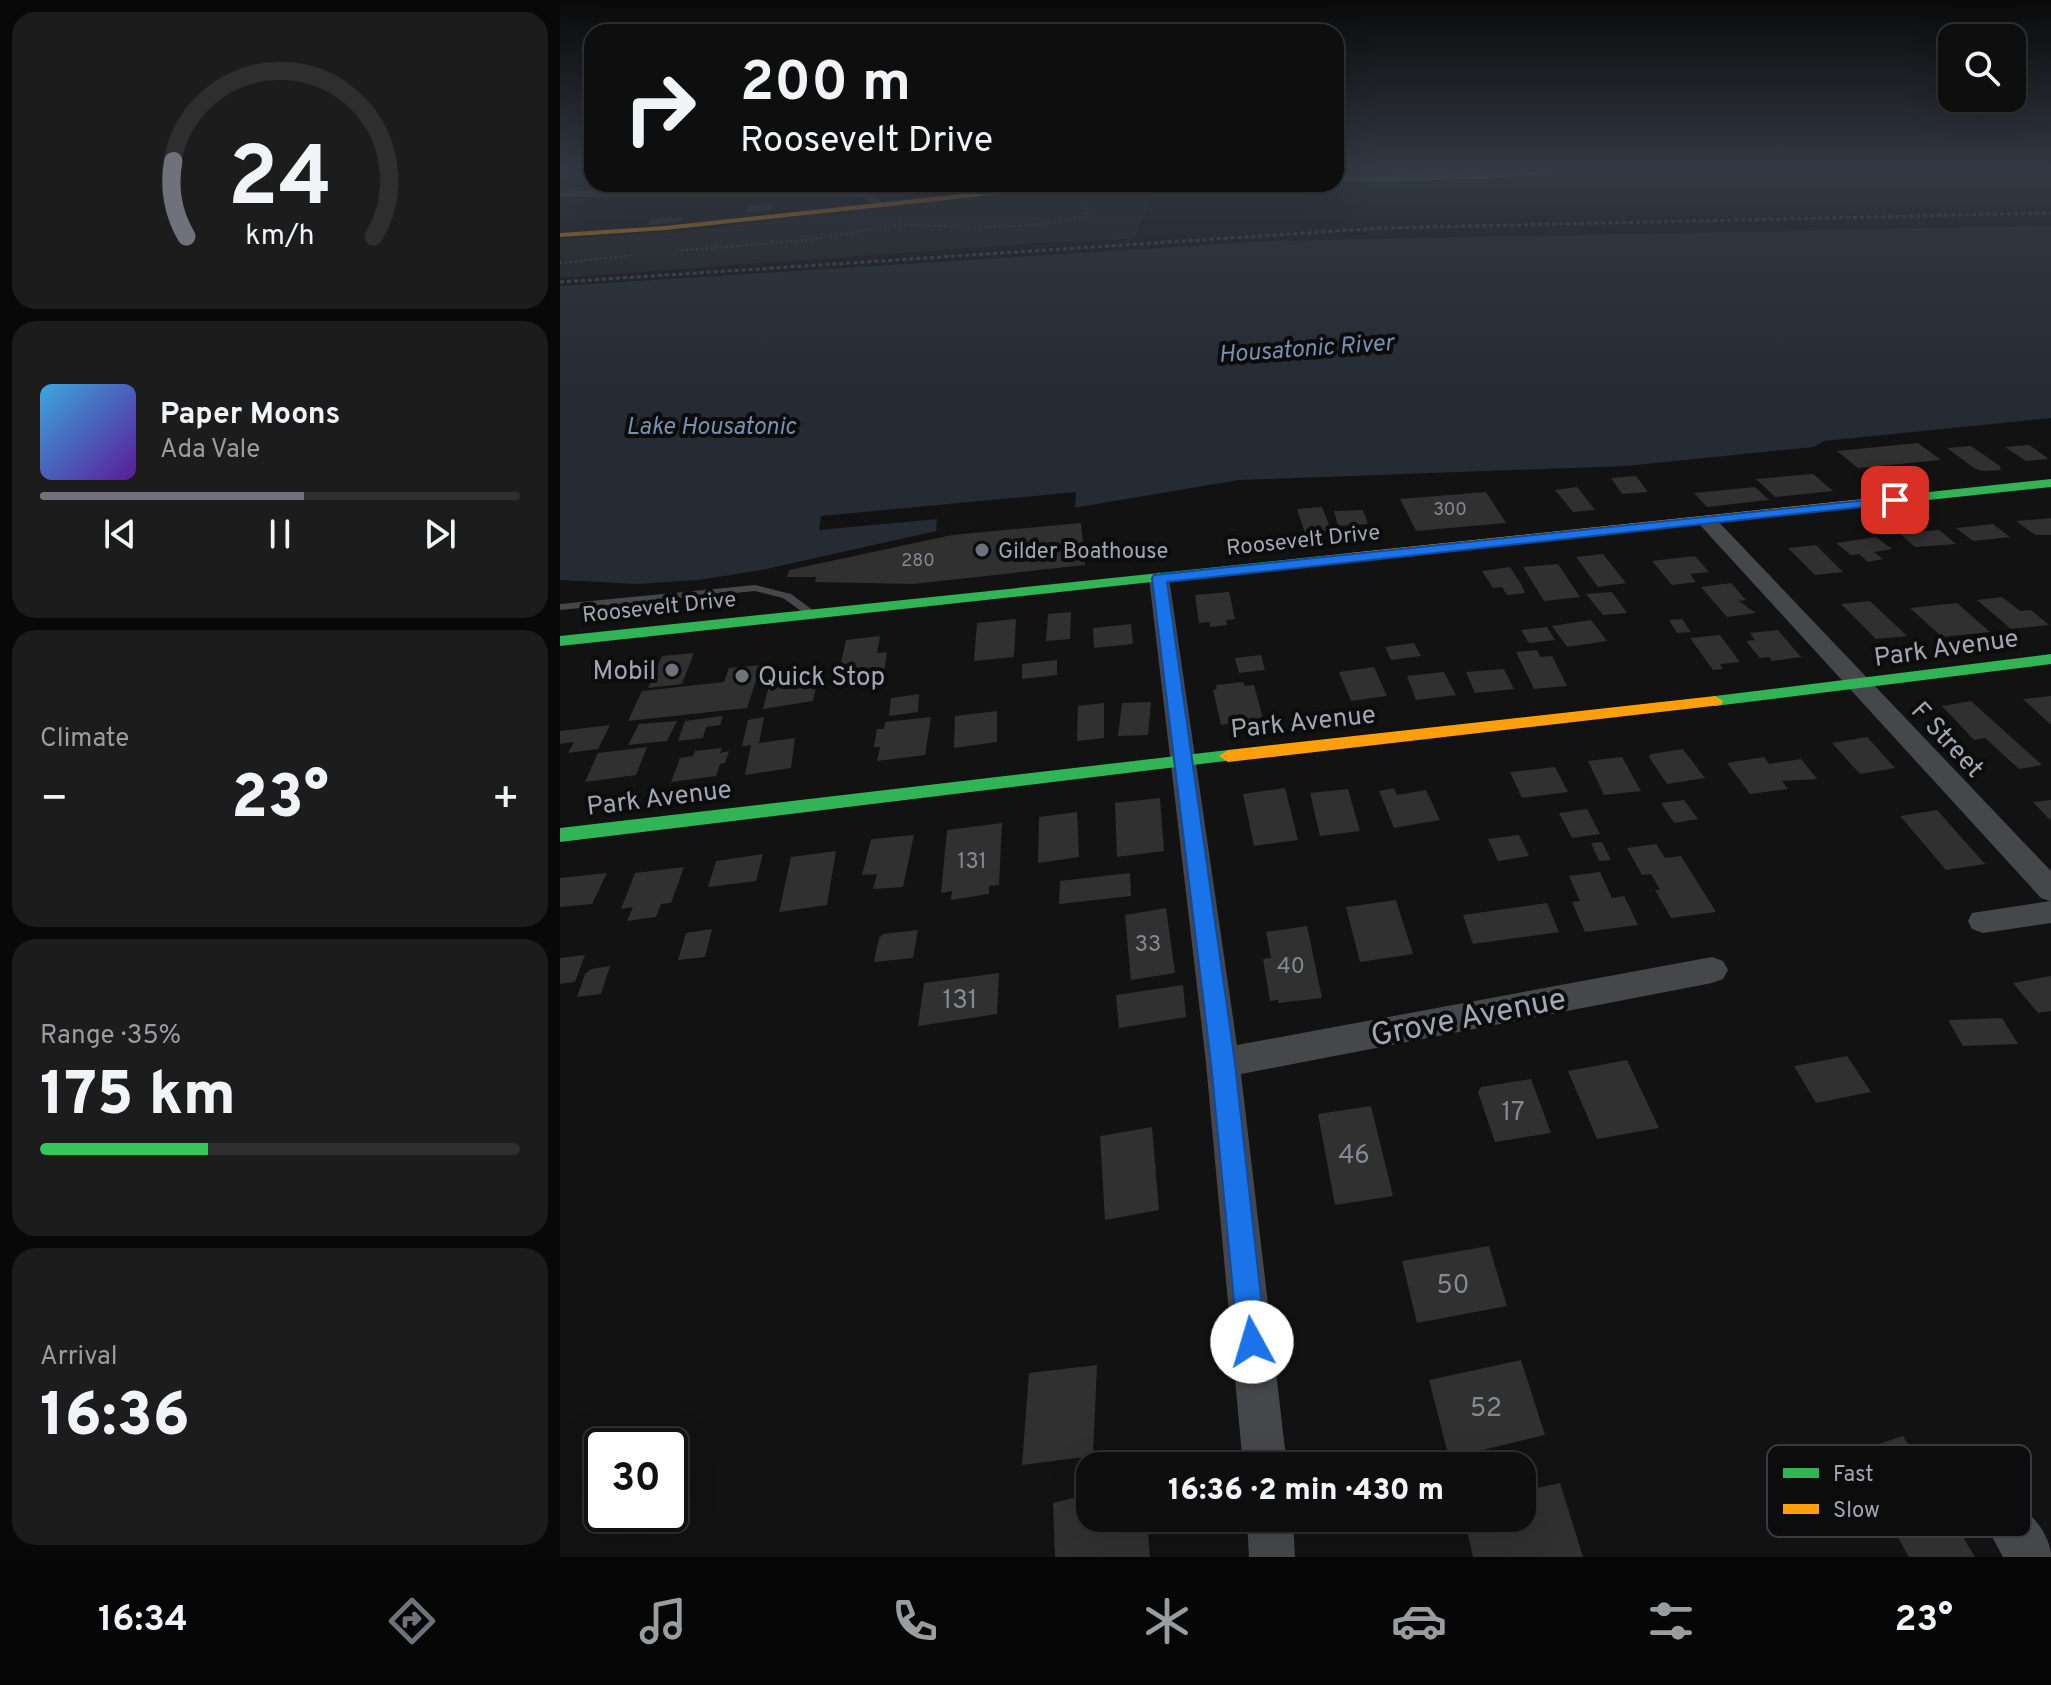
<!DOCTYPE html>
<meta charset="utf-8">
<style>
:root{--surface:#0e0e0e;--page:#1c1c1c;--text:#f1f3f6;--muted:#9b9c9e;--line:#2e2e2e;--accent:#70727b}
body{margin:0;font-family:Overpass,sans-serif;background:var(--page);color:var(--text);height:100vh;display:flex;flex-direction:column;font-size:30px;white-space:nowrap}
*{box-sizing:border-box;margin:0}
p{font-size:26px;color:var(--muted)}
.icon{flex:none;width:44px;height:44px;fill:none;stroke:currentColor;stroke-width:2;stroke-linecap:round;stroke-linejoin:round}
.map{position:relative;flex:1;overflow:hidden}
.details{display:flex;flex-direction:column;gap:12px;padding:12px;background:#080808;width:560px}
.details>*{flex:none}
.guide{position:absolute;left:24px;top:24px;width:760px;height:168px;border-radius:24px;box-shadow:0 8px 32px #0002,0 0 0 2px var(--line);background:#0e0e0e;color:var(--text);overflow:hidden}
.tools{position:absolute;left:1378px;top:24px;display:grid;gap:16px}
.tools a{display:grid;place-items:center;width:88px;height:88px;border-radius:16px;background:var(--surface);box-shadow:0 8px 32px #0002,0 0 0 2px var(--line);font-size:40px}
.speed{position:absolute;left:24px;top:1428px;display:flex;gap:16px;font-size:40px;font-weight:700;text-align:center}
.speed>*{display:grid;place-content:center;width:104px;height:104px;border-radius:50%;background:var(--surface);box-shadow:0 8px 32px #0002,0 0 0 2px var(--line);line-height:1}
.speed .limit{border:4px solid #111;border-radius:12px;background:#fff;color:#111}
.pin{position:absolute;display:grid;place-items:center;width:68px;height:68px;color:#fff;margin:-34px;border-radius:16px;box-shadow:0 4px 12px #0006}
.me{position:absolute;width:88px;margin:-44px;rotate:354deg;stroke-linejoin:round;filter:drop-shadow(0 0 6px #0008)}
.turn{display:flex;align-items:center;gap:28px;height:168px;padding:0 24px;font-size:36px}
.turn .icon{width:104px;height:104px;stroke-width:2.5}
.turn b{display:block;font-size:56px;line-height:68px}
.big{font-size:60px;font-weight:800;line-height:1.1}
.details .tile{flex:1;display:flex;flex-direction:column;justify-content:center;gap:12px;min-width:0;padding:0 28px;border-radius:24px;background:var(--page)}
.details .dial{align-items:center;gap:0}
.dial svg{height:208px;overflow:visible;fill:none;stroke:var(--line);stroke-width:7;stroke-linecap:round;text-anchor:middle}
.dial text{fill:var(--text);stroke:none}
.song{display:flex;align-items:center;gap:24px}
.cover{width:96px;height:96px;border-radius:12px;background:linear-gradient(135deg,hsl(200 70% 55%),hsl(270 70% 35%))}
.played{height:8px;border-radius:4px;background:linear-gradient(90deg,var(--accent) 55%,var(--line) 55%)}
.keys{display:flex;justify-content:space-around;direction:ltr}
.heat{display:flex;justify-content:space-between;align-items:center;font-size:44px;direction:ltr}
.charge{height:12px;border-radius:6px;background:linear-gradient(90deg,#34c759 35%,var(--line) 0)}
.trip{position:absolute;left:516px;top:1452px;width:460px;height:80px;border-radius:24px;background:var(--surface);box-shadow:0 8px 32px #0002,0 0 0 2px var(--line);font-weight:800;line-height:80px;text-align:center}
.dock{display:flex;height:128px;justify-content:space-around;align-items:center;background:#060606;color:var(--muted)}
.dock .icon{width:56px;height:56px}
.dock .current{color:var(--accent)}
.dock b{font-size:36px;color:var(--text)}
main{display:flex;flex:1;min-height:0}
.map>svg:first-child{display:block}
</style>
<main>
<section class="details">
<div class="tile dial"><svg viewBox="0 0 100 80">
<path d="M14 69A42 42 0 1 1 86 69"/>
<path d="M14 69A42 42 0 0 1 9 40" stroke="#70727b"/>
<text x="50" y="56" font-size="32" font-weight="700">24</text>
<text x="50" y="72" font-size="11">km/h</text>
</svg></div>
<div class="tile">
<div class="song"><i class="cover"></i><div><b>Paper Moons</b><p>Ada Vale</p></div></div>
<div class="played"></div>
<div class="keys"><svg class="icon" aria-label="previous" viewBox="0 0 24 24"><path d="M18 5L8 12l10 7zM5 5v14"/></svg><svg class="icon" aria-label="pause" viewBox="0 0 24 24"><path d="M8 5v14M16 5v14"/></svg><svg class="icon" aria-label="next" viewBox="0 0 24 24"><path d="M6 5l10 7-10 7zM19 5v14"/></svg></div>
</div>
<div class="tile"><p>Climate</p>
<div class="heat"><a>−</a><b class="big">23°</b><a>+</a></div>
</div>
<div class="tile"><p>Range · 35%</p><b class="big">175 km</b><div class="charge"></div></div>
<div class="tile"><p>Arrival</p><b class="big">16:36</b></div>
</section>
<div class="map">
<svg width="1491" height="1557" viewBox="0 0 1491 1557">
<rect width="100%" height="100%" fill="#121212"/>
<path fill="#1c221d" d="M 595,185 L 575,239 L 479,243 L 0,278 L 0,239 L 124,232 L 354,202 Z"/>
<path fill="#252b33" d="M 1491,226 L 1491,418 L 1264,441 L 1253,447 L 1066,466 L 679,480 L 376,531 L 202,570 L 138,580 L 77,584 L 0,580 L 0,286 L 710,241 Z"/>
<path fill="#121212" d="M 516,492 L 515,508 L 376,531 L 377,519 L 259,530 L 261,516 Z"/>
<path fill="#303031" d="M 321,184 L 368,184 L 360,191 L 332,192 L 334,188 L 319,189 Z
M 665,186 L 665,192 L 619,193 L 620,187 Z
M 213,203 L 210,210 L 186,212 L 188,205 Z
M 122,217 L 120,222 L 88,225 L 90,219 L 97,218 Z
M 1358,443 L 1381,460 L 1298,468 L 1277,451 Z
M 1469,445 L 1489,459 L 1466,461 L 1445,447 Z
M 1411,446 L 1440,466 L 1441,470 L 1422,471 L 1414,468 L 1387,448 Z
M 1253,474 L 1273,491 L 1215,497 L 1196,479 Z
M 1076,476 L 1088,492 L 1062,494 L 1051,478 Z
M 1017,487 L 1035,510 L 1013,512 L 995,490 Z
M 1195,487 L 1209,500 L 1147,507 L 1134,493 Z
M 926,492 L 946,523 L 856,531 L 840,499 Z
M 762,507 L 772,532 L 762,533 L 765,543 L 749,544 L 737,509 Z
M 803,510 L 808,524 L 778,526 L 774,511 Z
M 1491,518 L 1491,535 L 1475,535 L 1456,521 Z
M 521,523 L 525,565 L 353,584 L 255,582 L 256,577 L 227,577 L 229,570 L 392,535 Z
M 1433,524 L 1450,537 L 1413,541 L 1396,528 Z
M 1379,530 L 1396,544 L 1355,547 L 1339,533 Z
M 1316,537 L 1332,549 L 1314,552 L 1323,559 L 1308,562 L 1299,554 L 1291,555 L 1276,543 Z
M 1256,545 L 1283,572 L 1255,575 L 1228,548 Z
M 1043,554 L 1066,583 L 1038,587 L 1016,557 Z
M 1135,556 L 1149,572 L 1130,574 L 1136,582 L 1112,585 L 1092,561 Z
M 998,564 L 1020,597 L 984,601 L 963,567 Z
M 950,567 L 961,584 L 965,593 L 947,595 L 942,587 L 933,588 L 922,571 Z
M 1171,583 L 1186,600 L 1179,601 L 1196,613 L 1167,617 L 1141,587 Z
M 669,592 L 675,619 L 666,620 L 667,625 L 650,627 L 650,622 L 639,623 L 635,595 Z
M 1052,592 L 1067,613 L 1043,615 L 1026,594 Z
M 1442,597 L 1460,611 L 1471,610 L 1489,625 L 1451,629 L 1417,600 Z
M 1310,601 L 1347,636 L 1316,639 L 1281,604 Z
M 1397,603 L 1430,632 L 1382,637 L 1350,608 Z
M 511,612 L 510,639 L 486,641 L 488,614 Z
M 456,619 L 454,657 L 414,661 L 417,623 Z
M 1122,619 L 1131,632 L 1117,633 L 1109,620 Z
M 1031,620 L 1047,641 L 1007,647 L 992,626 Z
M 571,624 L 573,644 L 534,648 L 533,628 Z
M 987,627 L 995,640 L 969,643 L 961,630 Z
M 1218,630 L 1241,657 L 1212,661 L 1209,657 L 1200,658 L 1186,641 L 1195,640 L 1190,633 Z
M 1160,635 L 1180,662 L 1160,664 L 1163,669 L 1153,670 L 1130,638 Z
M 320,636 L 317,653 L 327,652 L 324,672 L 278,677 L 286,640 Z
M 854,643 L 861,656 L 831,660 L 825,647 Z
M 977,650 L 980,657 L 992,656 L 1007,686 L 974,689 L 956,652 Z
M 134,653 L 122,684 L 88,688 L 102,656 Z
M 701,655 L 705,670 L 679,673 L 675,658 Z
M 497,660 L 497,675 L 462,679 L 462,664 Z
M 201,665 L 187,708 L 68,721 L 82,691 L 164,682 L 169,668 Z
M 814,667 L 827,696 L 791,701 L 779,672 Z
M 260,668 L 253,701 L 203,709 L 212,674 Z
M 944,669 L 954,689 L 915,693 L 906,672 Z
M 884,672 L 896,695 L 856,700 L 847,676 Z
M 683,682 L 685,686 L 694,685 L 703,719 L 661,725 L 653,690 L 657,689 L 656,685 Z
M 359,694 L 358,712 L 329,716 L 331,698 Z
M 1491,696 L 1491,725 L 1463,699 Z
M 1411,701 L 1482,765 L 1459,769 L 1425,738 L 1414,740 L 1382,706 Z
M 591,702 L 588,735 L 558,736 L 562,703 Z
M 544,703 L 544,738 L 517,741 L 518,706 Z
M 437,711 L 437,742 L 394,748 L 395,716 Z
M 163,716 L 160,725 L 146,727 L 143,738 L 118,741 L 125,721 Z
M 204,717 L 199,743 L 235,738 L 231,768 L 185,775 L 191,745 L 182,746 L 188,720 Z
M 371,717 L 365,755 L 317,761 L 320,747 L 314,747 L 317,729 L 324,729 L 325,722 Z
M 117,721 L 107,741 L 68,745 L 79,724 Z
M 50,725 L 38,749 L 8,753 L 14,742 L 0,744 L 0,731 Z
M 1307,737 L 1335,768 L 1300,774 L 1272,743 Z
M 87,747 L 76,775 L 25,782 L 38,753 Z
M 162,748 L 160,753 L 169,751 L 165,763 L 160,764 L 156,776 L 111,782 L 120,758 L 133,756 L 135,751 Z
M 1123,749 L 1145,778 L 1107,784 L 1089,757 L 1091,754 Z
M 1062,757 L 1081,791 L 1044,795 L 1028,761 Z
M 1204,757 L 1209,764 L 1241,759 L 1257,779 L 1222,781 L 1228,789 L 1190,794 L 1167,763 Z
M 995,767 L 1008,792 L 962,798 L 950,772 Z
M 725,788 L 738,840 L 694,846 L 683,794 Z
M 834,788 L 837,795 L 866,790 L 880,820 L 834,828 L 819,791 Z
M 788,789 L 800,831 L 760,836 L 750,793 Z
M 600,798 L 604,851 L 557,857 L 555,803 Z
M 1124,800 L 1138,819 L 1114,823 L 1101,803 Z
M 1491,800 L 1491,821 L 1473,802 Z
M 1027,809 L 1040,834 L 1012,838 L 999,813 Z
M 1377,810 L 1425,864 L 1386,870 L 1340,816 Z
M 517,812 L 519,857 L 478,863 L 479,817 Z
M 442,823 L 439,885 L 429,886 L 429,894 L 391,900 L 392,891 L 381,893 L 387,830 Z
M 354,835 L 343,887 L 313,889 L 317,874 L 302,875 L 311,839 Z
M 959,835 L 969,856 L 938,861 L 928,839 Z
M 1042,842 L 1051,860 L 1039,861 L 1031,843 Z
M 1096,844 L 1105,858 L 1121,856 L 1156,912 L 1111,918 L 1095,890 L 1100,890 L 1091,874 L 1082,875 L 1067,848 Z
M 276,851 L 267,905 L 219,912 L 231,857 Z
M 203,854 L 196,881 L 148,887 L 156,861 Z
M 124,867 L 111,903 L 101,904 L 96,917 L 67,921 L 73,907 L 61,909 L 75,873 Z
M 1040,872 L 1052,898 L 1064,896 L 1078,925 L 1025,932 L 1012,902 L 1020,901 L 1009,876 Z
M 47,873 L 32,904 L 0,907 L 0,878 Z
M 570,873 L 571,896 L 499,904 L 500,881 Z
M 836,900 L 853,954 L 800,962 L 786,907 Z
M 987,903 L 999,932 L 913,944 L 903,915 Z
M 606,908 L 615,973 L 571,980 L 565,915 Z
M 747,926 L 762,998 L 718,1003 L 718,1000 L 710,1001 L 703,959 L 711,958 L 706,932 Z
M 152,929 L 145,957 L 118,960 L 126,933 Z
M 358,930 L 353,958 L 314,962 L 319,938 L 323,934 Z
M 25,955 L 15,982 L 0,984 L 0,958 Z
M 50,966 L 41,994 L 17,997 L 25,974 L 31,969 Z
M 439,973 L 437,1014 L 358,1026 L 364,983 Z
M 1491,976 L 1491,1011 L 1478,1013 L 1453,983 Z
M 623,985 L 626,1017 L 559,1028 L 556,995 Z
M 1442,1018 L 1458,1044 L 1403,1046 L 1388,1020 Z
M 1287,1056 L 1311,1092 L 1256,1103 L 1234,1066 Z
M 1067,1060 L 1099,1128 L 1037,1139 L 1008,1071 Z
M 971,1079 L 991,1133 L 935,1142 L 918,1092 L 921,1087 Z
M 811,1106 L 833,1196 L 775,1205 L 758,1114 Z
M 592,1127 L 599,1210 L 545,1220 L 540,1136 Z
M 929,1246 L 947,1306 L 857,1323 L 842,1261 Z
M 961,1360 L 985,1435 L 889,1458 L 869,1380 Z
M 537,1365 L 533,1456 L 462,1465 L 469,1373 Z
M 1343,1436 L 1415,1557 L 1349,1557 L 1295,1461 L 1295,1452 Z
M 1000,1483 L 1023,1557 L 913,1557 L 904,1518 L 962,1518 L 962,1491 Z
M 530,1494 L 530,1518 L 587,1518 L 590,1557 L 495,1557 L 493,1503 Z"/>
<g fill="none" stroke-linecap="round" stroke-linejoin="round">
<path stroke="#48484d" stroke-width="2" stroke-dasharray="2 3" stroke-linecap="butt" d="M 116,251 L 250,240 L 340,224 L 415,228 L 485,224 L 526,216 L 528,205
M 0,263 L 75,255"/>
<path fill="#46474b" fill-rule="evenodd" d="M 195,585 L 231,594 L 258,614 L 256,616 L 248,616 L 223,598 L 195,591 L 0,610 L 0,604 Z"/>
<path fill="#46474b" fill-rule="evenodd" d="M 429,184 L 439,184 L 440,194 L 432,194 Z
M 295,190 L 312,193 L 324,203 L 319,206 L 305,198 L 295,196 L 0,197 L 0,191 Z
M 1147,515 L 1154,517 L 1491,871 L 1491,923 L 1423,933 L 1412,929 L 1408,921 L 1412,913 L 1490,901 L 1481,898 L 1140,525 L 1137,521 Z
M 599,572 L 609,578 L 677,1045 L 1152,957 L 1163,961 L 1168,970 L 1163,979 L 1152,983 L 681,1074 L 727,1466 L 683,1466 L 646,1063 L 589,578 Z
M 1447,1499 C 1467,1507 1491,1533 1491,1557 L 1443,1557 L 1424,1522 L 1431,1506 Z
M 687,1518 L 733,1518 L 735,1557 L 689,1557 Z"/>
<path fill="#30b455" fill-rule="evenodd" d="M 975,171 L 1009,171 L 924,179 L 776,182 L 776,178 Z
M 535,184 L 569,184 L 420,196 L 416,194 Z
M 1491,479 L 1491,487 L 1322,505 L 1316,501 L 1322,497 Z
M 790,553 L 797,557 L 795,560 L 0,646 L 0,636 Z
M 1491,654 L 1491,664 L 1155,706 L 1147,701 L 1155,696 Z
M 668,750 L 674,752 L 677,756 L 674,760 L 0,842 L 0,828 Z"/>
<path fill="#ff9f0a" fill-rule="evenodd" d="M 420,192 L 423,196 L 105,230 L 0,237 L 0,233 L 105,226 Z
M 1322,497 L 1327,498 L 1327,504 L 790,561 L 783,557 L 790,553 Z
M 1155,696 L 1163,701 L 1161,705 L 668,762 L 659,756 L 668,750 Z"/>
<path stroke="#47484b" stroke-width="3" stroke-dasharray="4 3" stroke-linecap="butt" d="M 0,282 L 822,228 L 1491,213"/>
</g>
<linearGradient id="sky" x2="0" y2="1"><stop stop-color="#0a0a0a"/><stop offset="0.44" stop-color="#333944"/><stop offset="1" stop-color="#333944" stop-opacity="0"/></linearGradient>
<rect width="1491" height="389" fill="url(#sky)"/>
<path fill="#1a73e8" stroke="#114b97" stroke-width="2" d="M 1335,497 L 1341,500 L 1339,503 L 607,582 L 675,1063 L 706,1342 L 702,1352 L 692,1356 L 682,1352 L 678,1342 L 651,1063 L 592,578 L 594,575 Z"/>
<g fill="#70727b" stroke="#0c0c0d" stroke-width="3">
<circle cx="422" cy="550" r="8"/>
<circle cx="112" cy="670" r="8"/>
<circle cx="182" cy="676" r="8"/>
</g>
<g text-anchor="middle" stroke-width="8" stroke-linejoin="round" paint-order="stroke">
<g font-size="18" fill="#868893">
<text x="890" y="515">300</text>
<text x="358" y="566">280</text>
</g>
<g font-size="22" fill="#a2a6b4" stroke="#0c0c0d">
<text transform="translate(743 539) rotate(-6)" y="8">Roosevelt Drive</text>
<text transform="translate(99 606) rotate(-6)" y="8">Roosevelt Drive</text>
</g>
<g font-size="22" fill="#a2a6b4" stroke="#0c0c0d" text-anchor="start">
<text x="438" y="558">Gilder Boathouse</text>
</g>
<g font-size="22" fill="#868893">
<text x="412" y="868">131</text>
<text x="588" y="951">33</text>
<text x="731" y="973">40</text>
</g>
<g font-size="24" font-style="italic" fill="#7790b0" stroke="#0c0c0d">
<text transform="translate(746 348) rotate(-4)" y="8">Housatonic River</text>
<text x="151" y="434">Lake Housatonic</text>
</g>
<g font-size="26" fill="#a2a6b4" stroke="#0c0c0d">
<text transform="translate(1386 647) rotate(-8)" y="9">Park Avenue</text>
<text transform="translate(743 721) rotate(-6)" y="9">Park Avenue</text>
<text transform="translate(1388 739) rotate(47)" y="9">F Street</text>
<text transform="translate(99 797) rotate(-7)" y="9">Park Avenue</text>
</g>
<g font-size="26" fill="#a2a6b4" stroke="#0c0c0d" text-anchor="end">
<text x="96" y="679">Mobil</text>
<text x="198" y="685" text-anchor="start">Quick Stop</text>
</g>
<g font-size="26" fill="#868893">
<text x="400" y="1008">131</text>
<text x="953" y="1120">17</text>
<text x="794" y="1163">46</text>
<text x="893" y="1293">50</text>
<text x="926" y="1416">52</text>
</g>
<g font-size="32" fill="#a2a6b4" stroke="#0c0c0d">
<text transform="translate(908 1016) rotate(-11)" y="11">Grove Avenue</text>
</g>
</g>
<rect x="1207" y="1445" width="264" height="92" rx="12" fill="#0c0c0d" stroke="#393a3f" stroke-width="2"/>
<rect x="1223" y="1468" width="36" height="10" fill="#30b455"/>
<rect x="1223" y="1504" width="36" height="10" fill="#ff9f0a"/>
<g font-size="22" fill="#a2a6b4">
<text x="1273" y="1481">Fast</text>
<text x="1273" y="1517">Slow</text>
</g>
</svg>
<div class="tools">
<a><svg class="icon" aria-label="search" viewBox="0 0 24 24"><circle cx="10" cy="10" r="6"/><path d="M15 15l6 6"/></svg></a>
</div>
<div class="speed"><div class="limit">30</div></div>
<div class="pin" style="left:1335px;top:500px;background:#d93025"><svg class="icon" aria-label="arrive" viewBox="0 0 24 24"><path d="M6 21V4h12l-3 4 3 4H6"/></svg></div>
<svg class="me" style="left:692px;top:1342px" viewBox="-20 -20 40 40"><circle r="19" fill="#fff"/><path d="M0-13L10 11 0 6-10 11z" fill="#1a73e8"/></svg>
<div class="trip">16:36 · 2 min · 430 m</div>
<div class="guide">
<div class="turn"><svg class="icon" aria-label="right" viewBox="0 0 24 24"><path d="M7 20v-9h11M14 6l5 5-5 5"/></svg><div><b>200 m</b>Roosevelt Drive</div></div>
</div>
</div>
</main>
<nav class="dock">
<b>16:34</b>
<svg class="icon current" aria-label="directions" viewBox="0 0 24 24"><path d="M12 3l9 9-9 9-9-9zM9 14v-3h6M13 9l2 2-2 2"/></svg>
<svg class="icon" aria-label="music" viewBox="0 0 24 24"><path d="M9 18V5l10-2v13"/><circle cx="6" cy="18" r="3"/><circle cx="16" cy="16" r="3"/></svg>
<svg class="icon" aria-label="phone" viewBox="0 0 24 24"><path d="M5 4h4l2 5-3 2q2 4 5 5l2-3 5 2v4C11 20 4 13 5 4z"/></svg>
<svg class="icon" aria-label="climate" viewBox="0 0 24 24"><path d="M12 3v18M4 7l16 10M4 17L20 7"/></svg>
<svg class="icon" aria-label="car" viewBox="0 0 24 24"><path d="M5 17H2v-5l4-1 3-4h7l3 4 3 1v5h-3M9 17h6M6 11h13"/><circle cx="7" cy="17" r="2"/><circle cx="17" cy="17" r="2"/></svg>
<svg class="icon" aria-label="filters" viewBox="0 0 24 24"><path d="M4 7h16M4 17h16"/><circle cx="9" cy="7" r="2"/><circle cx="15" cy="17" r="2"/></svg>
<b>23°</b>
</nav>
